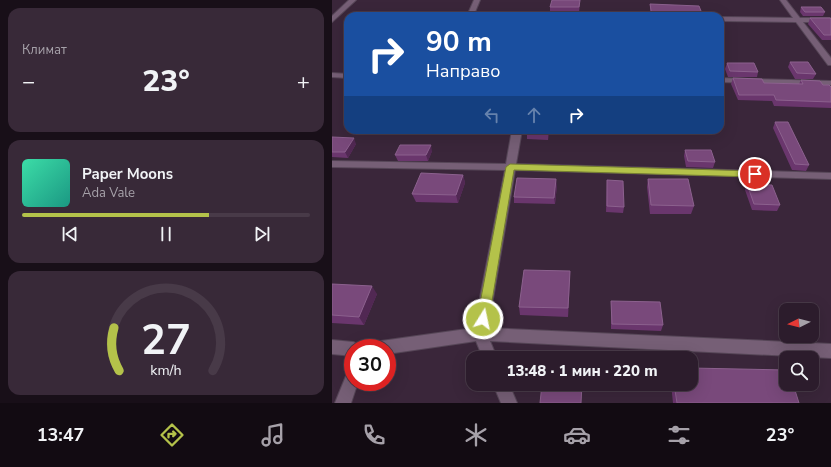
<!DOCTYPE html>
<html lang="ru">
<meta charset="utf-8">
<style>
:root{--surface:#2c1c2c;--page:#382938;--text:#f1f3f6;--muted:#a6a1a9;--line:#483a48;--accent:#b4c24a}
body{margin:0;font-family:"Nunito Sans",sans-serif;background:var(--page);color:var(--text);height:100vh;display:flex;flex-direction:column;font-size:15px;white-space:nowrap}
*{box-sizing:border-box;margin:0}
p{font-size:13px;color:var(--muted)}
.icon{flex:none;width:22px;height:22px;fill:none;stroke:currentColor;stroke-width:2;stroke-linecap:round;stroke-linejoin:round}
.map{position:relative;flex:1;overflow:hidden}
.sheet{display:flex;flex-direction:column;gap:8px;padding:8px;background:#180f18;width:332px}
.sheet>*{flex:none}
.banner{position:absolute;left:12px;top:12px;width:380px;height:122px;border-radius:12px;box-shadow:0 4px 16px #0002,0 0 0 1px var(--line);background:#1a4fa0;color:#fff;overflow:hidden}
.needle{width:26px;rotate:264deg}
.tools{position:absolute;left:447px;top:303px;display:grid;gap:8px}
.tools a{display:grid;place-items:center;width:40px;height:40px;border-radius:8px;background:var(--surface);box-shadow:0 4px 16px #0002,0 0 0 1px var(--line);font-size:20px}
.speed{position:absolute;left:12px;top:339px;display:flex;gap:8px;font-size:20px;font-weight:700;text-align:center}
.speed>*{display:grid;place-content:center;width:52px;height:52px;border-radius:50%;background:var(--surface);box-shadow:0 4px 16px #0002,0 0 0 1px var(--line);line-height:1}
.speed .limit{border:6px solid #d22;background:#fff;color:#111}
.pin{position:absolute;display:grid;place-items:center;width:34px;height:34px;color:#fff;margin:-17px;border:2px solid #fff;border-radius:50%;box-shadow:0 1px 4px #0007}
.me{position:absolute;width:44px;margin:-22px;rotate:10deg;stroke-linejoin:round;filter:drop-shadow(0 0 3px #0008)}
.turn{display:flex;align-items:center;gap:14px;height:84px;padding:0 16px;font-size:18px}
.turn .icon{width:52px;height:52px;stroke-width:2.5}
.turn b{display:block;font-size:28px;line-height:34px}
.lanes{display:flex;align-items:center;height:38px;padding:0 16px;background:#0003;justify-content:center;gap:20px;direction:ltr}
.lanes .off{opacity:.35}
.big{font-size:30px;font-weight:800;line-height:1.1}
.sheet .widget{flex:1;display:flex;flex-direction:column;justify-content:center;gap:6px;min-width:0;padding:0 14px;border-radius:12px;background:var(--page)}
.sheet .dial{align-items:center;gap:0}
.dial svg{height:104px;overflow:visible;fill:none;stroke:var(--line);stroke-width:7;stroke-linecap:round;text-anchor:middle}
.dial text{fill:var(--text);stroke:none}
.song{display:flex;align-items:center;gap:12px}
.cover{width:48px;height:48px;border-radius:6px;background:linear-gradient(135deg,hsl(160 70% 55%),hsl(170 70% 35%))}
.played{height:4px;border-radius:2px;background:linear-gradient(90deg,var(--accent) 65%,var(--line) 65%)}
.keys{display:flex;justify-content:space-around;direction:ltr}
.heat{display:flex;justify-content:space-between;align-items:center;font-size:22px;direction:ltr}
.trip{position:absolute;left:134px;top:351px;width:232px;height:40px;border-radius:12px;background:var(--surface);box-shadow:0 4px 16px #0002,0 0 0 1px var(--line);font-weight:800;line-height:40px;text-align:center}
.dock{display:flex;height:64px;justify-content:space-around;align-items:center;background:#120b12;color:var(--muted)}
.dock .icon{width:28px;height:28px}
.dock .active{color:var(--accent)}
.dock b{font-size:18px;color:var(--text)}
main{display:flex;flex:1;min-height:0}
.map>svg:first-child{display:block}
</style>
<main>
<section class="sheet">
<div class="widget"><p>Климат</p>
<div class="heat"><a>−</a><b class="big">23°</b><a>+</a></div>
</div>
<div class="widget">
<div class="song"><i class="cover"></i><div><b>Paper Moons</b><p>Ada Vale</p></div></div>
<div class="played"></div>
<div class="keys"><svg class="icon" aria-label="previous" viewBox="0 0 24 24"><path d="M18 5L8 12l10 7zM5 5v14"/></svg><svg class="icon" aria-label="pause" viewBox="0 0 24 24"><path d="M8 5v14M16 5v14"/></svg><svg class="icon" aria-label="next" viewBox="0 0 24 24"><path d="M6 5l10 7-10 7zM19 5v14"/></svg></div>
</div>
<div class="widget dial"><svg viewBox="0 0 100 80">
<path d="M14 69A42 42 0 1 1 86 69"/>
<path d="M14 69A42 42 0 0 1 10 36" stroke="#b4c24a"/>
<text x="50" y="56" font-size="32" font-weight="700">27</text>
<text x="50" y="72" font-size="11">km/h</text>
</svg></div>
</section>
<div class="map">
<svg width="499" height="403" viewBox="0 0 499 403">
<rect width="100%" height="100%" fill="#3a263a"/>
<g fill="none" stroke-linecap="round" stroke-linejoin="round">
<defs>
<path id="street" d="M 17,0 L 24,0 L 0,22 L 0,16 Z
M 142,0 L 148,0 L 143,12 L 260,14 L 263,16 L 135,16 Z
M 448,0 L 454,0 L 468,18 L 499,18 L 499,22 L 471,22 L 499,58 L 499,65 L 496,65 L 464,22 L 388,21 L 388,17 L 461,18 Z
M 0,73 L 16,74 L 16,78 L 0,77 Z
M 388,78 L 499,81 L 499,85 L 388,82 Z
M 180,130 L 190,130 L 184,164 L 499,173 L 499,179 L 183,170 L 156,328 L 499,344 L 499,358 L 158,341 L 165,358 L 151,358 L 144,341 L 55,354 L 55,348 L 42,348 L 44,343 L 49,341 L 142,328 L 173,170 L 0,167 L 0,161 L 174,164 Z
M 0,340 L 21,342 L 26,344 L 28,348 L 21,348 L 21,356 L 0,354 Z
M 21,369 L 21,382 L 26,382 L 19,403 L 3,403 L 16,371 Z
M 161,384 L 177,384 L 185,403 L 169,403 Z"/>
</defs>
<use href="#street" stroke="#564657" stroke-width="2"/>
<use href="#street" fill="#765f76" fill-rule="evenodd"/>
</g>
<path fill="#6a366d" d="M 248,3 L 247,12 L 218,12 L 218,7 Z
M 318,4 L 371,16 L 319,16 L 318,9 Z
M 469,7 L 493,12 L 491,16 L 471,16 L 468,12 Z
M 478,18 L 499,19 L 499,40 L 490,40 L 476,24 Z
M 458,62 L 484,74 L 481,79 L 463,79 L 456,67 Z
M 395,63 L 426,72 L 425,77 L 396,77 L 393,69 Z
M 401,78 L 432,83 L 467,84 L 469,80 L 499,87 L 499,108 L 442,106 L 440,101 L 406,100 L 399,84 Z
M 443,122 L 477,165 L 474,171 L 460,170 L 441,128 Z
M 195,130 L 217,130 L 216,140 L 195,139 Z
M 0,137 L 24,144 L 16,158 L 0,157 Z
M 353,150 L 383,162 L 381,168 L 354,167 L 352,156 Z
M 100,151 L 96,161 L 66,161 L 63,155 Z
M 131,175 L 133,183 L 126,203 L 84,202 L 80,194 Z
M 316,179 L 362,206 L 359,214 L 318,214 L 315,187 Z
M 275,180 L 292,207 L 291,213 L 274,212 Z
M 415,184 L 448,205 L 445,211 L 420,210 L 413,190 Z
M 225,185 L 223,204 L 182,203 L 182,197 Z
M 238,271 L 238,279 L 236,317 L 188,315 L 187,307 Z
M 0,284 L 45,294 L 32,325 L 0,323 Z
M 279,301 L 331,325 L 329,331 L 279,329 Z
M 339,384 L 359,384 L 467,403 L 341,403 Z"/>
<path fill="#512853" d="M 216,130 L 217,130 L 216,140 Z
M 22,138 L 24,144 L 16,158 L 13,152 Z
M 99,145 L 100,151 L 96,161 L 94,155 Z
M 131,175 L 133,183 L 126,203 L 124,195 Z
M 224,179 L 225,185 L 223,204 L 222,198 Z
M 238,271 L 238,279 L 236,317 L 236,308 Z
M 40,286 L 45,294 L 32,325 L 27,317 Z"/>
<path fill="#79497b" stroke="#8c618e" d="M 220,0 L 248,0 L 247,7 L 218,7 Z
M 318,4 L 367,6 L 371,16 L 320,16 Z
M 469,7 L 489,7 L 493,12 L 473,12 Z
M 225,13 L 247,13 L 246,16 L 224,16 Z
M 478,18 L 498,18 L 499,19 L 499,35 L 492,35 Z
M 458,62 L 476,62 L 484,74 L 465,73 Z
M 395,63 L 422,63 L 426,72 L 398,71 Z
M 401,78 L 430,79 L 432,83 L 471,84 L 469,80 L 488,81 L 491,85 L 497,85 L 499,87 L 499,102 L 444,100 L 442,95 L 407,95 Z
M 443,122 L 456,122 L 477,165 L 463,164 Z
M 195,130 L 216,130 L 216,134 L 195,134 Z
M 0,137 L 22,138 L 13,152 L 0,152 Z
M 68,145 L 99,145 L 94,155 L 63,155 Z
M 353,150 L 379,150 L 383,162 L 356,161 Z
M 89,173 L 131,175 L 124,195 L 80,194 Z
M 185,178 L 224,179 L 222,198 L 182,197 Z
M 316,179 L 356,179 L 362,206 L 319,205 Z
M 275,180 L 291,181 L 292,207 L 275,206 Z
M 415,184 L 440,185 L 448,205 L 422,204 Z
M 192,270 L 238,271 L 236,308 L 187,307 Z
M 0,284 L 40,286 L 27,317 L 0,315 Z
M 279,301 L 328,302 L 331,325 L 280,324 Z
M 359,368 L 454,370 L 454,384 L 461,384 L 467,403 L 345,403 L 342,384 L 359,384 Z
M 210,384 L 250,384 L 249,403 L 208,403 Z"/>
<path fill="#b4c24a" stroke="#757e30" d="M 178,164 L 423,171 L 427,174 L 423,177 L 182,170 L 157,319 L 155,322 L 151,324 L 147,322 L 145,319 L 174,167 Z"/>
</svg>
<div class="tools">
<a><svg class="needle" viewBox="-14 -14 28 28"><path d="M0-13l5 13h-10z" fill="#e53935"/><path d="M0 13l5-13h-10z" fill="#a6a1a9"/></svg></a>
<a><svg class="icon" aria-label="search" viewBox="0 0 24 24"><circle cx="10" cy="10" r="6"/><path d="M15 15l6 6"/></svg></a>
</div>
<div class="speed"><div class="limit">30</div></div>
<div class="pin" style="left:423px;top:174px;background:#d93025"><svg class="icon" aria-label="arrive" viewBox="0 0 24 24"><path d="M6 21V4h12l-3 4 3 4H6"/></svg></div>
<svg class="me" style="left:151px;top:319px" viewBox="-20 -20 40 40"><circle r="17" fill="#b4c24a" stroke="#fff" stroke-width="3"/><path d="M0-11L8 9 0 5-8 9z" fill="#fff"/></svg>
<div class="trip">13:48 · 1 мин · 220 m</div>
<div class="banner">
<div class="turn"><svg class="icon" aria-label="right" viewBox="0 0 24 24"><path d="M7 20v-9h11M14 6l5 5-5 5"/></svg><div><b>90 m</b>Направо</div></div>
<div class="lanes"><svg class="icon off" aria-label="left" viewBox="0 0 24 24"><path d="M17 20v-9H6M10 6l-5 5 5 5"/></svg><svg class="icon off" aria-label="ahead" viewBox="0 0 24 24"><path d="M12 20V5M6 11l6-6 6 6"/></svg><svg class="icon" aria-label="right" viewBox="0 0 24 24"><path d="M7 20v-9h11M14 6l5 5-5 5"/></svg></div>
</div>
</div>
</main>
<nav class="dock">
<b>13:47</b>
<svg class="icon active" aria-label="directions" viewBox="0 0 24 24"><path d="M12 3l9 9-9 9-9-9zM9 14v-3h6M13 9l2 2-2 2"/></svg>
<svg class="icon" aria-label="music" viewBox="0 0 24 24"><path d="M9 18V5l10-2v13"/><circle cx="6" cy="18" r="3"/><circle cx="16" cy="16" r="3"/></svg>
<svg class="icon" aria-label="phone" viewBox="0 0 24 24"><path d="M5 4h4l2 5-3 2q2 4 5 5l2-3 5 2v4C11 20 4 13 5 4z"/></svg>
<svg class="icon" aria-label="climate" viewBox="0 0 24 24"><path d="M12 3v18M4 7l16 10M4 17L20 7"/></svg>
<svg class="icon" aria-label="car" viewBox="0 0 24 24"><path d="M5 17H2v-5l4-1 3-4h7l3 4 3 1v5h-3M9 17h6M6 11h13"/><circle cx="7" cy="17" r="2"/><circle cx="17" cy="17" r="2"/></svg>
<svg class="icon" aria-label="filters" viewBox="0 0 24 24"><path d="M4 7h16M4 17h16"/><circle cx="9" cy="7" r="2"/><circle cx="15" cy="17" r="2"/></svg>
<b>23°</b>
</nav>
